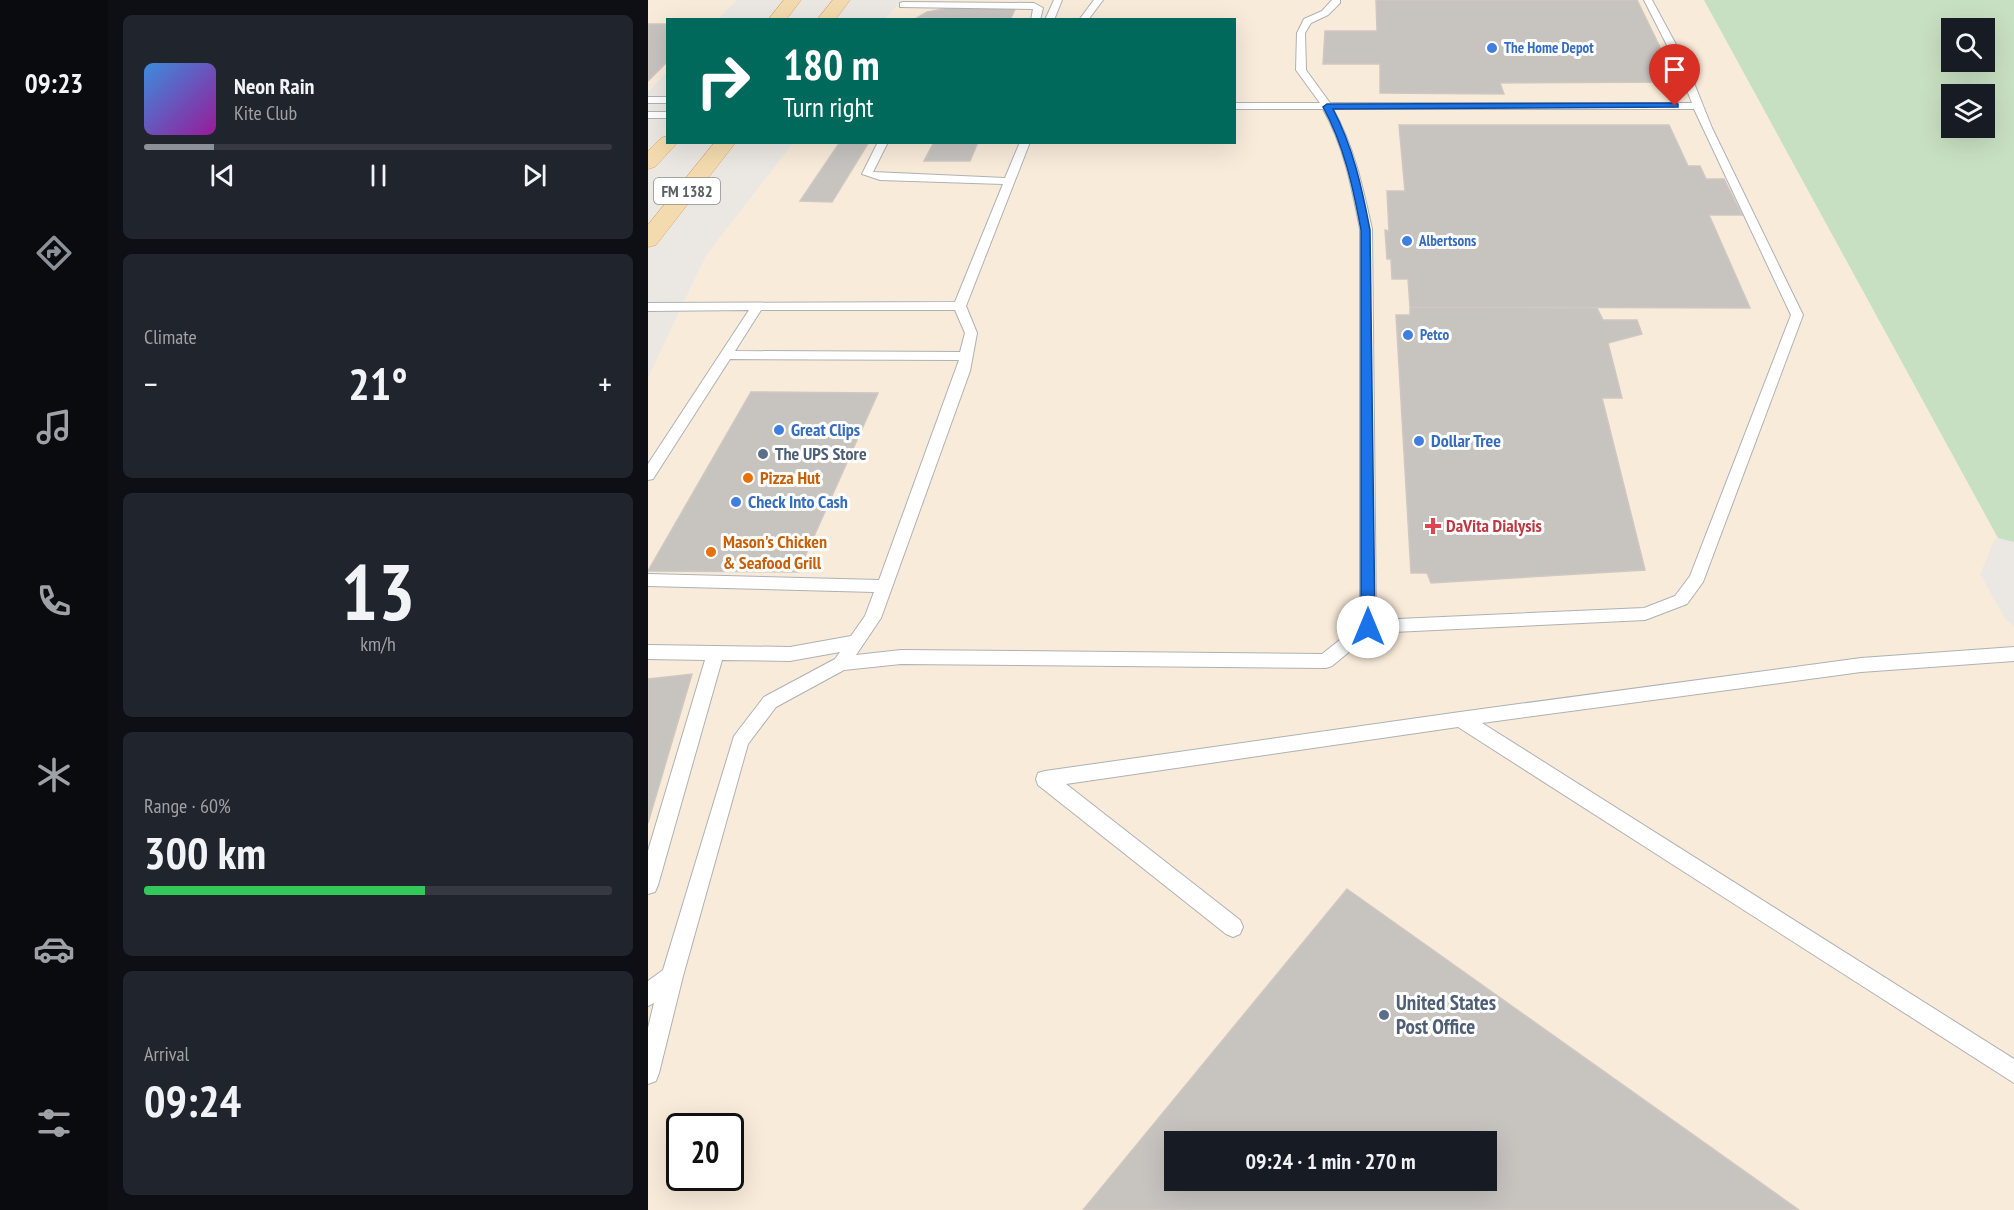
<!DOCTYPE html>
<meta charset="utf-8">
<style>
:root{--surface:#171b24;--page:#20242c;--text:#f1f3f6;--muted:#9ea1a6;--line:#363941;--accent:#8c9099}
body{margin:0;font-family:"PT Sans Narrow",sans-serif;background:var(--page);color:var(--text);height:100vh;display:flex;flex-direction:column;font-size:22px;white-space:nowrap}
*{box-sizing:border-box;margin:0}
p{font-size:20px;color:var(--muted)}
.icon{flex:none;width:33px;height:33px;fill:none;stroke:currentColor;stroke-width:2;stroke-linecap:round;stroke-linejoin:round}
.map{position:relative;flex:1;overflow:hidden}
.sheet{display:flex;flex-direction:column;gap:15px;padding:15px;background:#0d0f14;width:540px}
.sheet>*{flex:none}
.guide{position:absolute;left:18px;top:18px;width:570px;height:126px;border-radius:0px;box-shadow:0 6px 24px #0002;background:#00695c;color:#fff;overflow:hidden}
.fabs{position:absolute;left:1293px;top:18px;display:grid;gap:12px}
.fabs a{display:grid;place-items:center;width:54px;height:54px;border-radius:0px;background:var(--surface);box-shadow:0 6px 24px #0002;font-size:30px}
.speed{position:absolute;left:18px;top:1113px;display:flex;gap:12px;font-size:30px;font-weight:700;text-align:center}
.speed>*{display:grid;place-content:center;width:78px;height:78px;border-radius:50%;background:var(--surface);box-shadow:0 6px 24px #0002;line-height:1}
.speed .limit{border:3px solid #111;border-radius:9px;background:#fff;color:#111}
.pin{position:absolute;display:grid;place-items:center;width:51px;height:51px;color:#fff;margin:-62px -26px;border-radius:50% 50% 50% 0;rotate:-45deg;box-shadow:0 0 6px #0007}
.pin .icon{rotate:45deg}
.me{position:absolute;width:66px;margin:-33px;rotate:0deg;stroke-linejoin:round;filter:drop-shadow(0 0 4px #0008)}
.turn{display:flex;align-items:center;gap:21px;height:126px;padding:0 18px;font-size:27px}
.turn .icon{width:78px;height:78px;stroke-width:2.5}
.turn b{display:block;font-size:42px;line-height:51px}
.big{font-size:45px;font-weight:700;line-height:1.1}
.sheet .tile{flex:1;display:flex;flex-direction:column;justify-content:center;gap:9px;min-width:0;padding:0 21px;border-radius:9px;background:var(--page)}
.sheet .dial{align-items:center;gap:0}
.dial b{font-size:78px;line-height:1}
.song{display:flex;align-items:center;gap:18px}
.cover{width:72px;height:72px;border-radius:9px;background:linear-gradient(135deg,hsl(210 70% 55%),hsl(300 70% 35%))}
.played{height:6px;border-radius:3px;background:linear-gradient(90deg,var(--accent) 15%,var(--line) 15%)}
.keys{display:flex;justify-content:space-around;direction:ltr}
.heat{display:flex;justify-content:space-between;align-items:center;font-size:33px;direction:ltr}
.charge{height:9px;border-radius:4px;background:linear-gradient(90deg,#34c759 60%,var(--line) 0)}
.trip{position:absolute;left:516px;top:1131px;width:333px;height:60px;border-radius:0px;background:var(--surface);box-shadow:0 6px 24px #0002;font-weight:700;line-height:60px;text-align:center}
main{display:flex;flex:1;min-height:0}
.dock{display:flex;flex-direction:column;width:108px;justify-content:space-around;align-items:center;background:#090b0e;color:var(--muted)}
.dock .icon{width:42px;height:42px}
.dock .selected{color:var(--accent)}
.dock b{font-size:27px;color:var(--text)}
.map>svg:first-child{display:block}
</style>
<main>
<nav class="dock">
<b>09:23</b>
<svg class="icon selected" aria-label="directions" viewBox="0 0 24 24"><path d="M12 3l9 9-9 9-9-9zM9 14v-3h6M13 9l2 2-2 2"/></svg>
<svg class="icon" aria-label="music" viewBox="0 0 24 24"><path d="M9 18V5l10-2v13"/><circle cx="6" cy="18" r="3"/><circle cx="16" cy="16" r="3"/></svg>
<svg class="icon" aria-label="phone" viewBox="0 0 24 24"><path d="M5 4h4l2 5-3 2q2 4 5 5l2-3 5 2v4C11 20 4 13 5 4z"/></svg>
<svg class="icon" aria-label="climate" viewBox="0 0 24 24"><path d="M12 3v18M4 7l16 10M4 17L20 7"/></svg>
<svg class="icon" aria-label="car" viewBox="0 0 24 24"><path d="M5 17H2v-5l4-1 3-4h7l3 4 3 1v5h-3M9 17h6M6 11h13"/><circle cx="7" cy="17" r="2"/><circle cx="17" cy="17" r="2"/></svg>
<svg class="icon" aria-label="filters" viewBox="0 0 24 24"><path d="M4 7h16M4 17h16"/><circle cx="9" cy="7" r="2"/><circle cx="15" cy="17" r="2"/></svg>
</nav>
<section class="sheet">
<div class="tile">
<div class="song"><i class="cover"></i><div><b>Neon Rain</b><p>Kite Club</p></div></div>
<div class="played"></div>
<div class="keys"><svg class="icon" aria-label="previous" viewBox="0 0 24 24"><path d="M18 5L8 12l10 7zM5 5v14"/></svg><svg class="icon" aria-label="pause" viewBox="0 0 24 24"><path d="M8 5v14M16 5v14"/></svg><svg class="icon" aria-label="next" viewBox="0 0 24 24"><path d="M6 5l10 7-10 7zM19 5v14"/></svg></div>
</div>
<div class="tile"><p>Climate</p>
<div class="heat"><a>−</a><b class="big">21°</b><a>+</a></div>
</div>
<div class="tile dial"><b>13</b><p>km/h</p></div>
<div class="tile"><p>Range · 60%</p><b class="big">300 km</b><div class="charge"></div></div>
<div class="tile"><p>Arrival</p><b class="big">09:24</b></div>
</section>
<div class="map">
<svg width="1366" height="1210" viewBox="0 0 1366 1210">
<rect width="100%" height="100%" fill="#ebe8e3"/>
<path fill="#f9ebda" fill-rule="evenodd" d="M 0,0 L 89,0 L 70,19 L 20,20 L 19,72 L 0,92 Z
M 254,0 L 1056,0 L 1350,538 L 1347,539 L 1332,574 L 1358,620 L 1366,627 L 1366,1210 L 0,1210 L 0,378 L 57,257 L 145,143 L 586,142 L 586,20 L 237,19 ZM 32,1126 L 82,1126 L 82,1178 L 32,1178 ZM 526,1142 L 838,1142 L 838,1180 L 526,1180 Z"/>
<path fill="#c8e0c2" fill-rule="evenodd" d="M 1056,0 L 1366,0 L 1366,542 L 1350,538 ZM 1304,28 L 1336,28 L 1336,62 L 1304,62 ZM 1304,94 L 1336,94 L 1336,128 L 1304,128 Z"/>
<path fill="#c7c3bf" stroke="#cfc8c2" stroke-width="1.5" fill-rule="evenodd" d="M 728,0 L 989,0 L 1029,82 L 852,83 L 856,94 L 732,93 L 732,64 L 675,64 L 677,31 L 729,31 Z
M 368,7 L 362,20 L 267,19 L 279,12 L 301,8 Z
M 0,24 L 20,24 L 20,61 L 0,81 Z
M 751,125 L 1021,125 L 1040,166 L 1052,166 L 1058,179 L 1076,179 L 1094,215 L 1061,215 L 1102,308 L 762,307 L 760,279 L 744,279 L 743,259 L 739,259 L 737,230 L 741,231 L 739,191 L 757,191 Z
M 192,142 L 221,142 L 184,202 L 152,201 Z
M 286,142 L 330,142 L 322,161 L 276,161 Z
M 762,307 L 949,308 L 955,320 L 989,320 L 994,334 L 960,343 L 974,398 L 954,398 L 997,570 L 783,583 L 779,573 L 763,573 L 748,315 L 762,315 Z
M 103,392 L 230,393 L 150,572 L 0,571 Z
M 44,674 L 0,823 L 0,679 Z
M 699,889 L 1151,1210 L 435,1210 ZM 526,1142 L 838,1142 L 838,1180 L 526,1180 Z"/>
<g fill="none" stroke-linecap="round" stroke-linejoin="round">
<defs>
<path id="lane" d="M 406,0 L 414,0 L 406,20 L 397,20 Z
M 446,0 L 455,0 L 440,20 L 431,20 Z
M 684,0 L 692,0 L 692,3 L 680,15 L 663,23 L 657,33 L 658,70 L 682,103 L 1044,103 L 1028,63 L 996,0 L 1004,0 L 1038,63 L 1064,128 L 1155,315 L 1055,582 L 1039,604 L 997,620 L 724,633 L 684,666 L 678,668 L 253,664 L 196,670 L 128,707 L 100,744 L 35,976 L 11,1073 L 8,1081 L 0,1084 L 0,1028 L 6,1003 L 0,1006 L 0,981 L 15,970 L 86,736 L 116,697 L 187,659 L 192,652 L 142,661 L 74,660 L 10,885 L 7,892 L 0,894 L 0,851 L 57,660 L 0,659 L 0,645 L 142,647 L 203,636 L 217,616 L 226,592 L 0,586 L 0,574 L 231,580 L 311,360 L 82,359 L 5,479 L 0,480 L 0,464 L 101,310 L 0,311 L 0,303 L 307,302 L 355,184 L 232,180 L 214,174 L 230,142 L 240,142 L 225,172 L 357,178 L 372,142 L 382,142 L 318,306 L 329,333 L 322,371 L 233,618 L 208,655 L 253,650 L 674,654 L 712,624 L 712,229 C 704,188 696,146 675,109 L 586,109 L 586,103 L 672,103 L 648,70 L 649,33 L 656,19 L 674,11 ZM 685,109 L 1046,109 L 1143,315 L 1042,576 L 1027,596 L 996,608 L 728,620 L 724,229 C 715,188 706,146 685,109 ZM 113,310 L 307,310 L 317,333 L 312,352 L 87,351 Z
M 255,2 L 386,3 L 395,8 L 392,20 L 383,20 L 385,9 L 252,7 L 252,3 Z
M 0,97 L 20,97 L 20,103 L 0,103 Z
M 0,112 L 20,112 L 20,118 L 0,118 Z
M 1366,647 L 1366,661 L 1213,672 L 834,723 L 1366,1059 L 1366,1083 L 810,727 L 418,784 L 592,920 L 595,927 L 592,934 L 585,937 L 578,934 L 390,785 L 388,779 L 390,773 L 397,771 L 812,712 L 1213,658 Z"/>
<path id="primary" d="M 136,0 L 153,0 L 138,20 L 120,20 Z
M 185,0 L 202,0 L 187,20 L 169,20 Z
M 20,136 L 20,142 L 30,142 L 7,167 L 0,169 L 0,151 L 13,138 Z
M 67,142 L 88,142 L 8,245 L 0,247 L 0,225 Z"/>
</defs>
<use href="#lane" stroke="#aeb1b3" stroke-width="2"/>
<use href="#primary" stroke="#dea569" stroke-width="1"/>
<use href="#lane" fill="#fff" fill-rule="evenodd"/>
<use href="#primary" fill="#f4dbaf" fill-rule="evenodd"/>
</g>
<path fill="#1a73e8" stroke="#114b97" stroke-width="1.5" d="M 1027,103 L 1030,104 L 1030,107 L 685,109 C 705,147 714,188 722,230 L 727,627 L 725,630 L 715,630 L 713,627 L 713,230 C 705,187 696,145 675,107 L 679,104 Z"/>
<g fill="#3f7fe0" stroke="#fff" stroke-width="2">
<circle cx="844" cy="48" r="6"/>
<circle cx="759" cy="241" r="6"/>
<circle cx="760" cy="335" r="6"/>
<circle cx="131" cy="430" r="6"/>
<circle cx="771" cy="441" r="6"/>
<circle cx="88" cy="502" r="6"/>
</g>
<g fill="#5c6f8a" stroke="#fff" stroke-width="2">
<circle cx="115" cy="454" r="6"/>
<circle cx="736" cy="1015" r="6"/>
</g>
<g fill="#e8710a" stroke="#fff" stroke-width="2">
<circle cx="100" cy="478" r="6"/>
<circle cx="63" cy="552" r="6"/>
</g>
<path fill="#e0444e" stroke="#fff" stroke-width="2" d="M782 517h6v6h6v6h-6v6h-6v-6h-6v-6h6z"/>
<g text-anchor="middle" stroke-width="6" stroke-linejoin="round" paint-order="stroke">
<g font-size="15" font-weight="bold" fill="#366cbe" stroke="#fff" text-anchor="start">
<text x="856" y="53">The Home Depot</text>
<text x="771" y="246">Albertsons</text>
<text x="772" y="340">Petco</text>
</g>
<rect fill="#fff" stroke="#8c8f90" stroke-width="1.5" x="6" y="178" width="66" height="26" rx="4.5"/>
<g font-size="16" font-weight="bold" fill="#5b5f61">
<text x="39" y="197">FM 1382</text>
</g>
<g font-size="18" font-weight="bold" fill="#366cbe" stroke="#fff" text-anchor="start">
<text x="143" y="436">Great Clips</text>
<text x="783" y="447">Dollar Tree</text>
<text x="100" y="508">Check Into Cash</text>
</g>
<g font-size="18" font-weight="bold" fill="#4e5e75" stroke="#fff" text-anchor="start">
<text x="127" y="460">The UPS Store</text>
</g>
<g font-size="18" font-weight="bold" fill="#c56008" stroke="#fff" text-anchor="start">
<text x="112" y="484">Pizza Hut</text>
<text x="75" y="548">Mason's Chicken<tspan x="75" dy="21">&amp; Seafood Grill</tspan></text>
</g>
<g font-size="18" font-weight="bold" fill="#be3a42" stroke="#fff" text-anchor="start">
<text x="798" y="532">DaVita Dialysis</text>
</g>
<g font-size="21" font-weight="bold" fill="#4e5e75" stroke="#fff" text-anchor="start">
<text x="748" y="1010">United States<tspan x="748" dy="24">Post Office</tspan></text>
</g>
</g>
</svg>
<div class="fabs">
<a><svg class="icon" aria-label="search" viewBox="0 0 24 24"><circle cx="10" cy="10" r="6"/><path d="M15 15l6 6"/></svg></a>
<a><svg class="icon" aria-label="layers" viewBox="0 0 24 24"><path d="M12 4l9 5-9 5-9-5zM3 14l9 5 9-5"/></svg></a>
</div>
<div class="speed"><div class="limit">20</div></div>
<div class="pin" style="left:1027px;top:106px;background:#d93025"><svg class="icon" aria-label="arrive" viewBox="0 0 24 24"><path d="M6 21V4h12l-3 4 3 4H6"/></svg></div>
<svg class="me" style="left:720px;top:627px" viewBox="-20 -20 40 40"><circle r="19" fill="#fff"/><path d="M0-13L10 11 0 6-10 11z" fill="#1a73e8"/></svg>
<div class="trip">09:24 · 1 min · 270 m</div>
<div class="guide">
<div class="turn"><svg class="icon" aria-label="right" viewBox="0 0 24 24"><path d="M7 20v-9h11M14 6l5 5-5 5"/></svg><div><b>180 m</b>Turn right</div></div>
</div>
</div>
</main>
